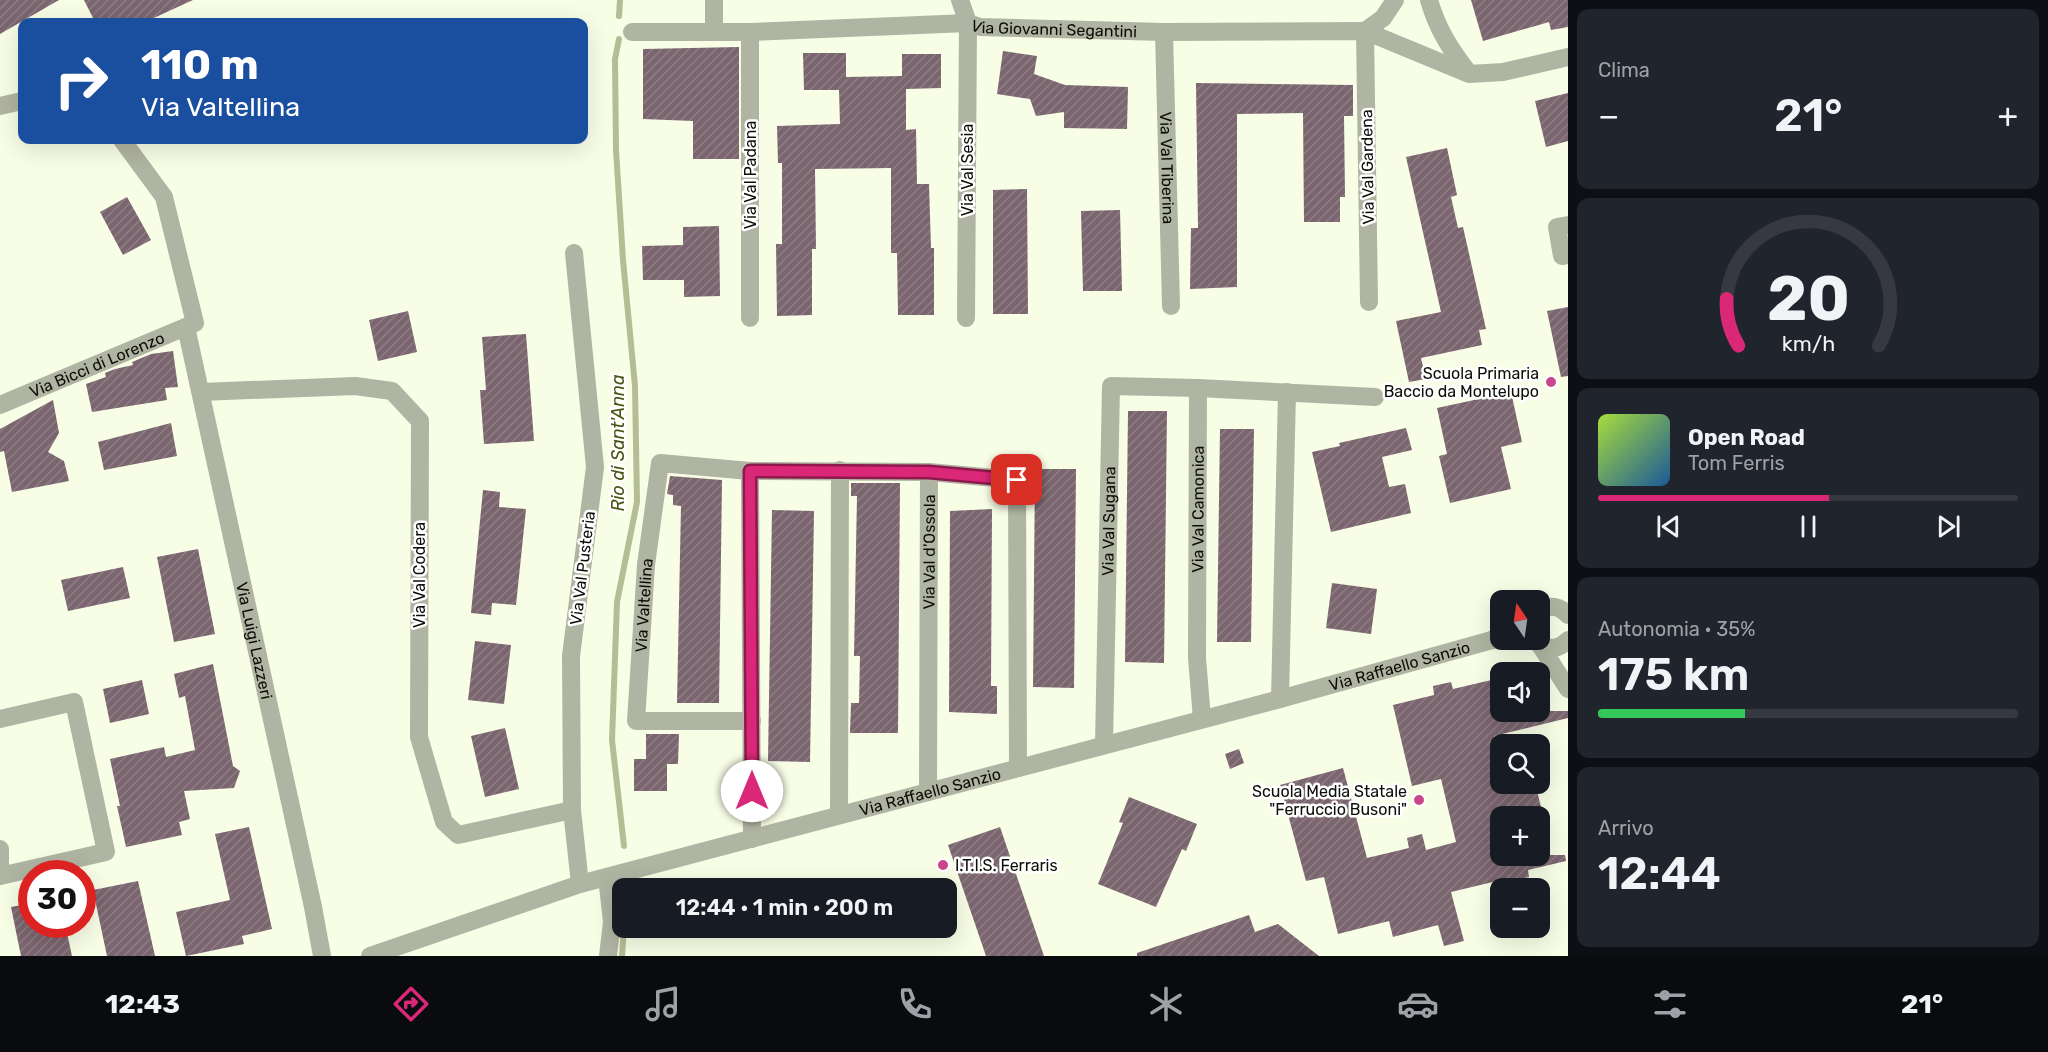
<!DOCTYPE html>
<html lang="it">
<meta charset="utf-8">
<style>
:root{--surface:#171b24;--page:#20242c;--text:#f1f3f6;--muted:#9ea1a6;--line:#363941;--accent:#db2777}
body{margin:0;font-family:Rubik,sans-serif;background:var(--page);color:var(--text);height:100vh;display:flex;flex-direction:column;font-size:22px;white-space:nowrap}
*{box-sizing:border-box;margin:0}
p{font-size:20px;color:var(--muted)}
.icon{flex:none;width:33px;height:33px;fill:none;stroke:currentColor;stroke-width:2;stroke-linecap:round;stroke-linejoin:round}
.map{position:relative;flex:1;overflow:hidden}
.sheet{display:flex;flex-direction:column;gap:9px;padding:9px;background:#0d0f14;width:480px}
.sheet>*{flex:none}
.hud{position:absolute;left:18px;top:18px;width:570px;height:126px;border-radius:12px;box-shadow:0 6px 24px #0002;background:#1a4fa0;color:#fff;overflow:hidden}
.needle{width:39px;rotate:347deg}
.tools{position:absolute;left:1490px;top:590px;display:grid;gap:12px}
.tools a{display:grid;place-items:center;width:60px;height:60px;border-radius:12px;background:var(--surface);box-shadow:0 6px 24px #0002;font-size:30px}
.speed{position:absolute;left:18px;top:860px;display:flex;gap:12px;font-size:30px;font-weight:700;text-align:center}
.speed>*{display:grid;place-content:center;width:78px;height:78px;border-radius:50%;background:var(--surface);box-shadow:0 6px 24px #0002;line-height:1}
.speed .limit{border:9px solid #d22;background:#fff;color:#111}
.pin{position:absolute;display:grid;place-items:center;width:51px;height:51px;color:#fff;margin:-26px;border-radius:12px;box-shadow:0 3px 9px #0006}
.me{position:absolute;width:66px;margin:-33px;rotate:0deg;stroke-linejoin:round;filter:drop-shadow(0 0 4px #0008)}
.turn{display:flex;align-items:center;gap:21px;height:126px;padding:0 24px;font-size:27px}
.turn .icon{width:78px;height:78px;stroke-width:2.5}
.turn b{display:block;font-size:42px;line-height:51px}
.big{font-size:45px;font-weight:600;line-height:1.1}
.sheet .card{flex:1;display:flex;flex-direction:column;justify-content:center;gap:9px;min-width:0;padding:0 21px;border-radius:12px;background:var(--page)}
.sheet .dial{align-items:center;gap:0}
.dial svg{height:156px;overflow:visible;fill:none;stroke:var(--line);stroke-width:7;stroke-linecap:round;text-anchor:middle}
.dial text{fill:var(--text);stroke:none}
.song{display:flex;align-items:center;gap:18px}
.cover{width:72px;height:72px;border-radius:9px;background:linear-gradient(135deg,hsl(80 70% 55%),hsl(210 70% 35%))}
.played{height:6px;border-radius:3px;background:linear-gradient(90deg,var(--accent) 55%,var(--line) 55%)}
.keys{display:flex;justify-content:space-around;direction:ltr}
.heat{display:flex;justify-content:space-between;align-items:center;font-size:33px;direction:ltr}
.charge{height:9px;border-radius:4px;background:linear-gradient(90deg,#34c759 35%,var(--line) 0)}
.trip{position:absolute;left:612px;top:878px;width:345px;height:60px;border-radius:12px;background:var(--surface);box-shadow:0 6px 24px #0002;font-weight:600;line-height:60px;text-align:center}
.tabs{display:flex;height:96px;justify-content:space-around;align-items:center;background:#090b0e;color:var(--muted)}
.tabs .icon{width:42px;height:42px}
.tabs .selected{color:var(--accent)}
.tabs b{font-size:27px;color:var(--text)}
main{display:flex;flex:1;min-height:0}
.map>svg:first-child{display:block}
</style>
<main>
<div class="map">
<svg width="1568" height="956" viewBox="0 0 1568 956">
<defs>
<pattern id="building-hatch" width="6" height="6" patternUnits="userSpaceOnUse" patternTransform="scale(1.5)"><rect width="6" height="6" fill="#7b656f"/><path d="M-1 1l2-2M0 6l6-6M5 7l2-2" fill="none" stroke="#8d7d84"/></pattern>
</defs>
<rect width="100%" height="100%" fill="#f8fde6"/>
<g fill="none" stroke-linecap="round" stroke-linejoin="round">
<path stroke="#b5bd94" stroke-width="6" d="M 619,16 L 620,0
M 619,39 L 615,59 L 616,150 L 623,260 L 635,386 L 637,502 L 617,602 L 612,740 L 624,846
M 622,956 L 624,927"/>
</g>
<path fill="url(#building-hatch)" d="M 0,0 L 59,0 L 0,34 Z
M 84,0 L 193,0 L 145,22 L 95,22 Z
M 1471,0 L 1568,0 L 1568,27 L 1551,30 L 1549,22 L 1483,41 Z
M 739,47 L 739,159 L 693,159 L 693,121 L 643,119 L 643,49 Z
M 1003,51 L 1037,56 L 1034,74 L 1065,85 L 1128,87 L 1127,129 L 1064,128 L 1064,112 L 1036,116 L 1030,99 L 997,94 Z
M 803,53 L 846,53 L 846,77 L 902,76 L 902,54 L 941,54 L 941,88 L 906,89 L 906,130 L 916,129 L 917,184 L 929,184 L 931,248 L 934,248 L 934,315 L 898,315 L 897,253 L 891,253 L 891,168 L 815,169 L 816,249 L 812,249 L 812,315 L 777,316 L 776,244 L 782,244 L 782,163 L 778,163 L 777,126 L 840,124 L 839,90 L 804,90 Z
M 1196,83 L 1353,85 L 1353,116 L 1344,116 L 1345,197 L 1340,197 L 1340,222 L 1304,222 L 1303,113 L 1237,114 L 1237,287 L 1190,289 L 1191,228 L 1198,228 Z
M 1568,93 L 1568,141 L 1546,147 L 1535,101 Z
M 1447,148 L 1457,195 L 1451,197 L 1458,228 L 1463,227 L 1486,329 L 1479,330 L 1482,345 L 1421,358 L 1426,379 L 1409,382 L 1396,321 L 1441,312 L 1406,157 Z
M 1027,189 L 1028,314 L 993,314 L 993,190 Z
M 127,197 L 151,240 L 123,255 L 100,212 Z
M 1120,210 L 1122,291 L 1083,291 L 1081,211 Z
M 719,226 L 720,296 L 684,297 L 684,280 L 643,280 L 642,246 L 683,245 L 683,227 Z
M 1568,307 L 1568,376 L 1561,377 L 1547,311 Z
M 408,311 L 417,352 L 378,361 L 369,320 Z
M 526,334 L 534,441 L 484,444 L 480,390 L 486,390 L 482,337 Z
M 173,351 L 178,387 L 165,388 L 167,400 L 92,412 L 86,384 L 106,377 L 105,373 L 115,369 L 133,365 L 132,362 L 151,354 Z
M 1511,392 L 1522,442 L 1501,447 L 1511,489 L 1450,503 L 1439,456 L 1447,454 L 1437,408 Z
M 53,400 L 59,433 L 48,452 L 64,461 L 69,481 L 12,492 L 4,451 L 0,452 L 0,429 Z
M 1128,411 L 1167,411 L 1164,663 L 1125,662 Z
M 171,423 L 177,456 L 104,470 L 98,442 Z
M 1406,428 L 1412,450 L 1382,457 L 1389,487 L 1405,484 L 1411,513 L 1331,532 L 1312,452 L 1340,446 L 1339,443 Z
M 1220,429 L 1254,429 L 1251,642 L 1217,642 Z
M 1035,469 L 1076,469 L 1074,688 L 1033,687 Z
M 670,476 L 722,480 L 719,703 L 677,703 L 681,506 L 673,505 L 673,495 L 667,494 Z
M 851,483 L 900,483 L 898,733 L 850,733 L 851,703 L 859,703 L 860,656 L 854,656 L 857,496 L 851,496 Z
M 483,490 L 500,492 L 499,507 L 526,509 L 516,605 L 492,603 L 491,615 L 471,613 Z
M 992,509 L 991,686 L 997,686 L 997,714 L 949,712 L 950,511 Z
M 772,510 L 814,511 L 810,762 L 768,761 Z
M 198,549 L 215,634 L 174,642 L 157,557 Z
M 123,567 L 130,598 L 68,611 L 61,580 Z
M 1332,583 L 1377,589 L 1371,634 L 1326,628 Z
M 475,641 L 511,645 L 504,704 L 468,700 Z
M 213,664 L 233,766 L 240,771 L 234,788 L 184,791 L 190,819 L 179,822 L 182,835 L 126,847 L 117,806 L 120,806 L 110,759 L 164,747 L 166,757 L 195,750 L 185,696 L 179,698 L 174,674 Z
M 1500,678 L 1500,711 L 1568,711 L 1568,718 L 1494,736 L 1500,763 L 1500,783 L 1535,783 L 1541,807 L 1500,816 L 1500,855 L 1565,855 L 1566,861 L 1528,870 L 1529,877 L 1498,885 L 1497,881 L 1451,892 L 1464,941 L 1444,946 L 1438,925 L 1393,937 L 1389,921 L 1338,934 L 1324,877 L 1306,881 L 1280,785 L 1343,768 L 1367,858 L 1409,848 L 1407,838 L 1422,834 L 1426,850 L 1456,842 L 1441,779 L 1412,786 L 1393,705 L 1434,695 L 1433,686 L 1451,682 L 1453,689 Z
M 142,680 L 149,714 L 110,723 L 103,689 Z
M 505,728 L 519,789 L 485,797 L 471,736 Z
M 646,734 L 679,734 L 678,764 L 667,764 L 667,791 L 634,791 L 634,759 L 646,759 Z
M 1239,749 L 1244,763 L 1230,769 L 1225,754 Z
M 1129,797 L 1197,824 L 1186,851 L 1182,849 L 1156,907 L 1098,884 L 1123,823 L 1119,822 Z
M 249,827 L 272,929 L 242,936 L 244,944 L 186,956 L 176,912 L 230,900 L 215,834 Z
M 1000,827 L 1044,956 L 986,956 L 948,845 Z
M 138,881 L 155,956 L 107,956 L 93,890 Z
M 32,903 L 32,924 L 65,924 L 72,956 L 21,956 L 11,907 Z
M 1249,915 L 1255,932 L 1278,924 L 1319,956 L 1137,956 L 1137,953 Z"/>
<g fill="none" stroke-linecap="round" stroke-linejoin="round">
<g stroke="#b0b4a2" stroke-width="18">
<path d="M 714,0 L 714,32"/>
<path d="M 960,0 L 968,23 L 966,318"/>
<path d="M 1429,0 C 1437,28 1450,49 1468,72"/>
<path id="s1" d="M 632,32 L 750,32 L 968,23 L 980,27 L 1164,32 L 1365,31 L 1469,74 L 1503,72 L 1568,57"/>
<path id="s2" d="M 1164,32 L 1171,306"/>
<path d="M 0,106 L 22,101"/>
<path d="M 1568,225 L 1557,227 L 1562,256 L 1568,255"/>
<path d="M 574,253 L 595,467 L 571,656 L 572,810 L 580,884"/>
<path d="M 1369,302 L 1365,31 L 1383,18 L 1395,0"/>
<path d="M 750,318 L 750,32"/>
<path id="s3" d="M 186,327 L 313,907 L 322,956"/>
<path d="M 201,392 L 355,386 L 392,391 L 420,421 L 419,737 L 444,822 L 458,835 L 572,810"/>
<path id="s4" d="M 0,405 L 195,323 L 164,197 L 122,140"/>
<path d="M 750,471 L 752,839"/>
<path d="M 1539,611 C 1549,604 1560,606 1568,615"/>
<path d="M 1492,640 L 1535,641"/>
<path d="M 1535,641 C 1545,650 1557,651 1568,640"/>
<path d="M 1540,645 L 1568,689"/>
<path d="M 1280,699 L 1287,392"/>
<path d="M 0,719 L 74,702 L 106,852 L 0,876"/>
<path id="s5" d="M 1202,719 L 1197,658 L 1198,388 L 1375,397"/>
<path id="s6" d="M 752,721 L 636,721 L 646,565 L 660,463 L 750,471 L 929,472"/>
<path id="s7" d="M 1104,745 L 1111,386 L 1198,388"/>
<path id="s8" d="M 928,792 L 929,472 L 1017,480 L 1018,768"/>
<path d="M 839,815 L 840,470"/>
<path d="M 0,849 L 0,876"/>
<path d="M 607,877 L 612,922 L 608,956"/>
<path id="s9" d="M 370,956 L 580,884 L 1280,699 L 1492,640 L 1500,635"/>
</g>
</g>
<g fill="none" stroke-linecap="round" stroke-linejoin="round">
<defs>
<path id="route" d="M 752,791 L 750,471 L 929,472 L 1017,480"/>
</defs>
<use href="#route" stroke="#8e194d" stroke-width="15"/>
<use href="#route" stroke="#db2777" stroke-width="10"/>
</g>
<g fill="#c9468c" stroke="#fff" stroke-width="2">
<circle cx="1551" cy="382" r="6"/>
<circle cx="1419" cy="800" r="6"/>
<circle cx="943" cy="865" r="6"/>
</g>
<g text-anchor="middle" stroke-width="5" stroke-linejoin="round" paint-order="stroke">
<g font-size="16" fill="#0b0d06" stroke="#fff">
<text dy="6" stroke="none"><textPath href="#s1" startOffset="423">Via Giovanni Segantini</textPath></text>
<text transform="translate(1367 167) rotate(-91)" y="6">Via Val Gardena</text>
<text dy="6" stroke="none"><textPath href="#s2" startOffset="136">Via Val Tiberina</textPath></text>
<text transform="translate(967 170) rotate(-90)" y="6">Via Val Sesia</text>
<text transform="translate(750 175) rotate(-90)" y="6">Via Val Padana</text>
<text dy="6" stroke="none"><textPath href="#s4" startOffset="105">Via Bicci di Lorenzo</textPath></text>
<text dy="6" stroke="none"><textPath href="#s5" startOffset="210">Via Val Camonica</textPath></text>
<text dy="6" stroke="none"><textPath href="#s7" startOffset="224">Via Val Sugana</textPath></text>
<text dy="6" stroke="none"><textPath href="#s8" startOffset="240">Via Val d'Ossola</textPath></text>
<text transform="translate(582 568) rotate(-83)" y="6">Via Val Pusteria</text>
<text transform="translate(419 575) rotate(-90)" y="6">Via Val Codera</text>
<text dy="6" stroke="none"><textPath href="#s6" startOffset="232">Via Valtellina</textPath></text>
<text dy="6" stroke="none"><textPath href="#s3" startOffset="321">Via Luigi Lazzeri</textPath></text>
<text dy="6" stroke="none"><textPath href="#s9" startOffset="1070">Via Raffaello Sanzio</textPath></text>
<text dy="6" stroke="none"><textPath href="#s9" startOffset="584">Via Raffaello Sanzio</textPath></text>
</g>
<g font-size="16" fill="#0b0d06" stroke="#fff" text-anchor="end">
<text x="1539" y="379">Scuola Primaria<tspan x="1539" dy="18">Baccio da Montelupo</tspan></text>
<text x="1407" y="797">Scuola Media Statale<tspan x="1407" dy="18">"Ferruccio Busoni"</tspan></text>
<text x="955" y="871" text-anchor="start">I.T.I.S. Ferraris</text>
</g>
<g font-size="18" font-style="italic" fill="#4b5412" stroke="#fff">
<text transform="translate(618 443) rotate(-90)" y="6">Rio di Sant'Anna</text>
</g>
</g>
</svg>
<div class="tools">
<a><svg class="needle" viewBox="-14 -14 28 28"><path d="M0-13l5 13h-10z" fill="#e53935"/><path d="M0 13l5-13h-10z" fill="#9ea1a6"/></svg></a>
<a><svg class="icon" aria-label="sound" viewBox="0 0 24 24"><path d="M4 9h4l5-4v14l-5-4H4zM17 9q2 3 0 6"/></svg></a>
<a><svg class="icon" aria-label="search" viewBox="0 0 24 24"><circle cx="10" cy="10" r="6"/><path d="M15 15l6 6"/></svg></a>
<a>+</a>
<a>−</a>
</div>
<div class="speed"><div class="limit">30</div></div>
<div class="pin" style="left:1017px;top:480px;background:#d93025"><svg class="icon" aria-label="arrive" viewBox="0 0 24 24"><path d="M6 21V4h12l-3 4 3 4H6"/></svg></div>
<svg class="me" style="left:752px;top:791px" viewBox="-20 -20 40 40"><circle r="19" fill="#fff"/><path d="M0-13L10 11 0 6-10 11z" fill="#db2777"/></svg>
<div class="trip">12:44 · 1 min · 200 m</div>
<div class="hud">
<div class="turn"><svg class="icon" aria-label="right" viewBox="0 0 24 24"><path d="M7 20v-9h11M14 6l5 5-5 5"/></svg><div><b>110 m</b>Via Valtellina</div></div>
</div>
</div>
<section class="sheet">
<div class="card"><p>Clima</p>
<div class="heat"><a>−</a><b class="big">21°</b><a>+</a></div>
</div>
<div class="card dial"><svg viewBox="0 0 100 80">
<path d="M14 69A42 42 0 1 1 86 69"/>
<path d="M14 69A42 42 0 0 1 8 45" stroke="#db2777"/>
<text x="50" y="56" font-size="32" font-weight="700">20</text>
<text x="50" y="72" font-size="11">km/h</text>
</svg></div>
<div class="card">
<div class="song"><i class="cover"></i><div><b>Open Road</b><p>Tom Ferris</p></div></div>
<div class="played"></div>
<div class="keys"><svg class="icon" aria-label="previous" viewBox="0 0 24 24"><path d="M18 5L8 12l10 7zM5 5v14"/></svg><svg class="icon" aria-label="pause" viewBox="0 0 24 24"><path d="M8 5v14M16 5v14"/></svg><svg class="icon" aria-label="next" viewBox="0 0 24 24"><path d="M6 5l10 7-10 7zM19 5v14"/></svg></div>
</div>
<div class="card"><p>Autonomia · 35%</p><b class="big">175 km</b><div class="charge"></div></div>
<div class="card"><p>Arrivo</p><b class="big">12:44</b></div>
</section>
</main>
<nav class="tabs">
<b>12:43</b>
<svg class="icon selected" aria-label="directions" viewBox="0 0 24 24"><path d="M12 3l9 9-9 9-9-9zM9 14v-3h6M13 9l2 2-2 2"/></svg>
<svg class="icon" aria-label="music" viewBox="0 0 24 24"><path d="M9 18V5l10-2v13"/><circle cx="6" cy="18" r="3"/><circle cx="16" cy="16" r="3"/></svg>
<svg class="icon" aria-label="phone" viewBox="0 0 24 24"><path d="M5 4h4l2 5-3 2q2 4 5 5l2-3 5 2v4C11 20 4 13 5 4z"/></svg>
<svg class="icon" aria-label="climate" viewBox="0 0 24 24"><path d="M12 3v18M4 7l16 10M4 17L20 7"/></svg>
<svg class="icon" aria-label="car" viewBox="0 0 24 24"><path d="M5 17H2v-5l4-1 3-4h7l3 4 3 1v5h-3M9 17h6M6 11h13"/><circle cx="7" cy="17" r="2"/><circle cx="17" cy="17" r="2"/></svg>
<svg class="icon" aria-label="filters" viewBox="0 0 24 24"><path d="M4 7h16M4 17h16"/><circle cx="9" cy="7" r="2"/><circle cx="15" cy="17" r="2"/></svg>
<b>21°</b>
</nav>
